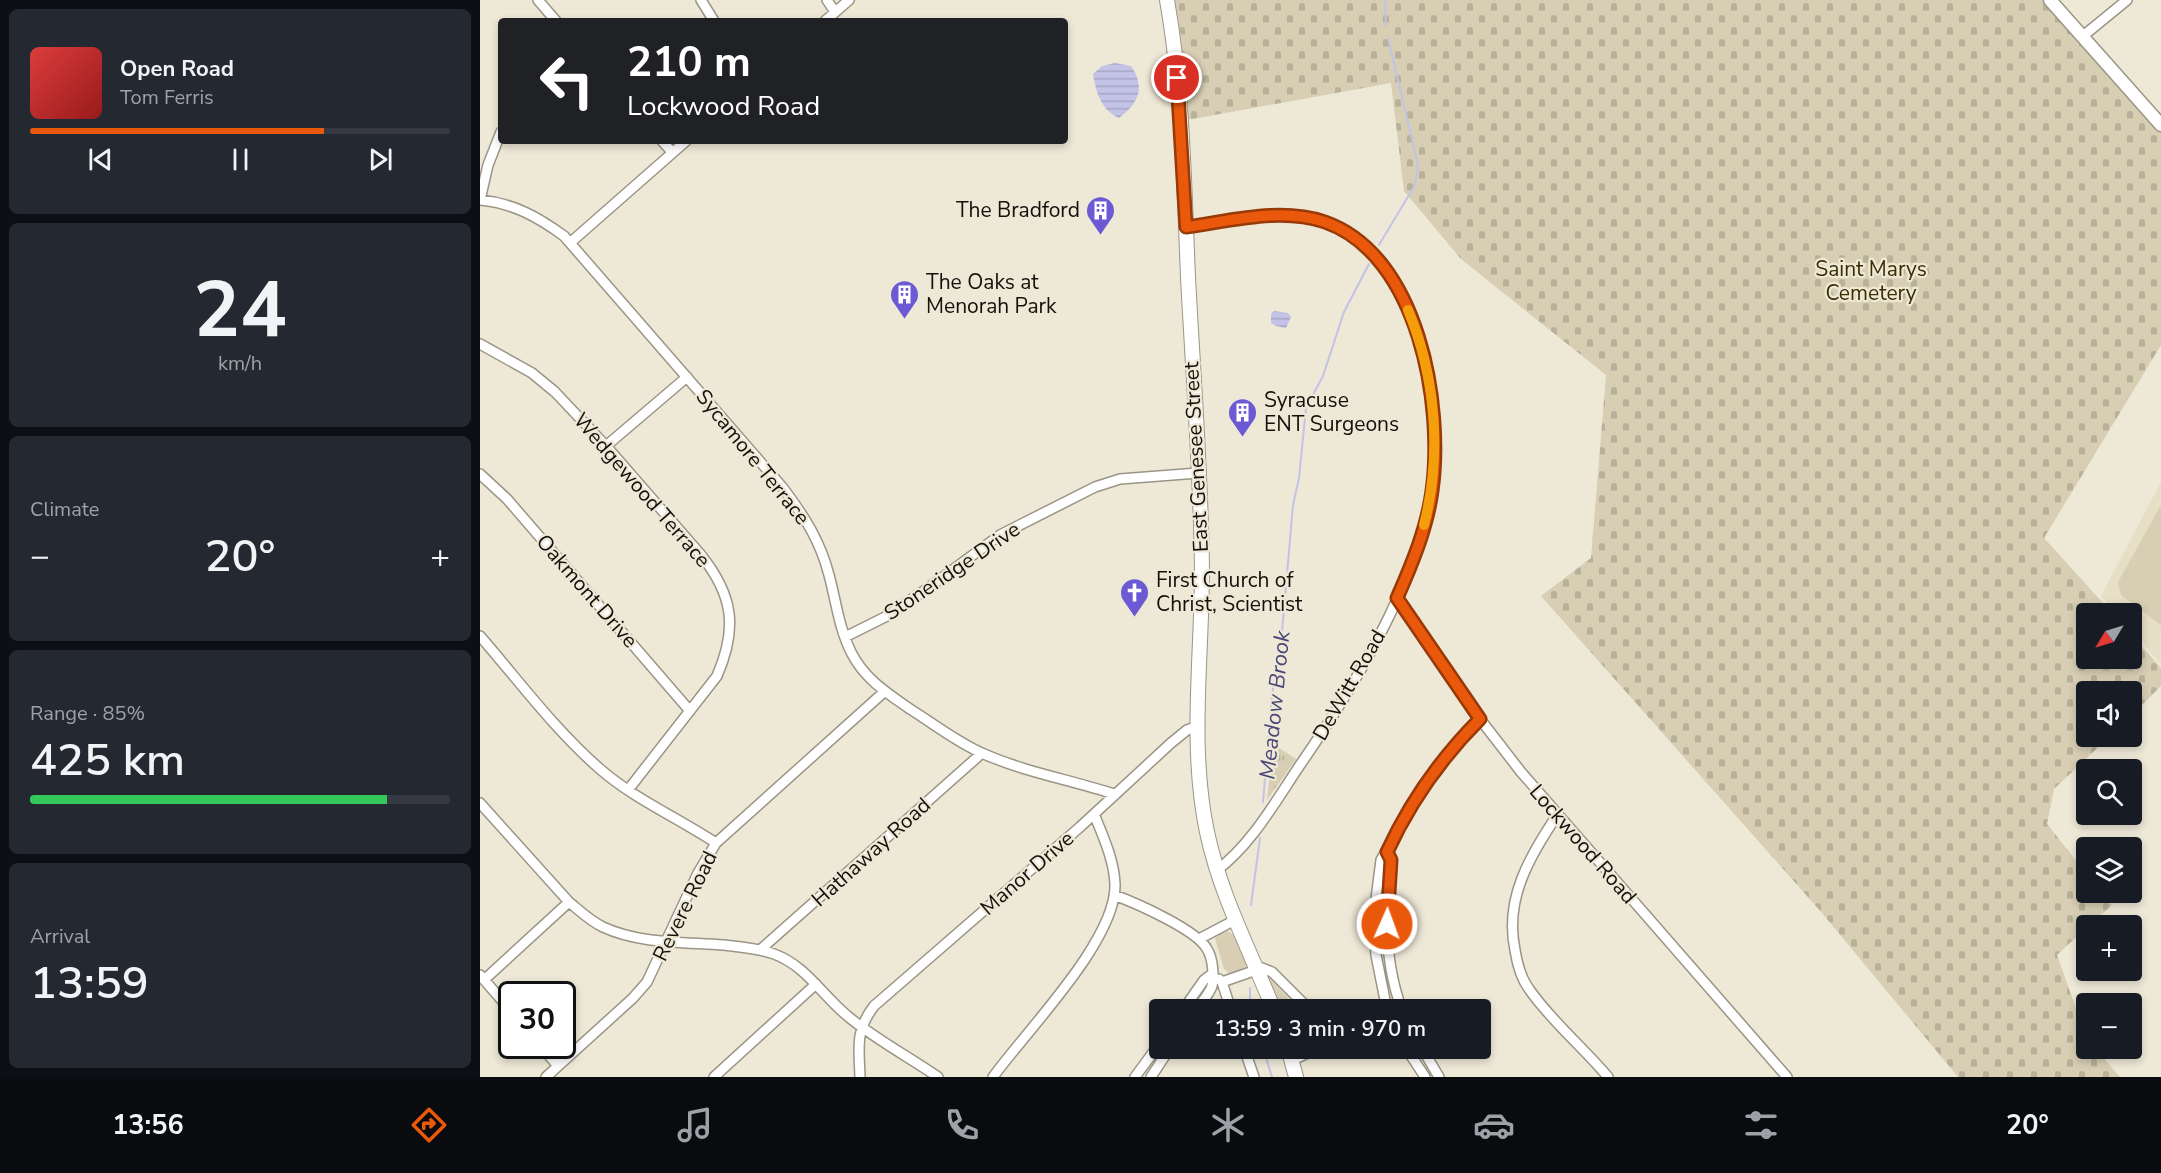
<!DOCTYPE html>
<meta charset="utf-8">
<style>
:root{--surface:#171b24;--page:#242831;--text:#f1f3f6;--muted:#9ea1a6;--line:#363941;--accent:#ea580c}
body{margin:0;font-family:"Nunito Sans",sans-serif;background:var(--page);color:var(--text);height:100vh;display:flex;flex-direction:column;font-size:22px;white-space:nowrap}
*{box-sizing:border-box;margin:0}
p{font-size:20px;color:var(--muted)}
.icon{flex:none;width:33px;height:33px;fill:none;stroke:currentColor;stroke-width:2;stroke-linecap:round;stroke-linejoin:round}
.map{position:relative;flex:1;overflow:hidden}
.panel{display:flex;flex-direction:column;gap:9px;padding:9px;background:#0d0f14;width:480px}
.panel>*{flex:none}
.hud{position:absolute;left:18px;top:18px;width:570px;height:126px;border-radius:6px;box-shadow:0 3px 9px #0003;background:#202124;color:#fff;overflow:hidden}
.needle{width:39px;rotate:232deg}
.tools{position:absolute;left:1596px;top:603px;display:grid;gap:12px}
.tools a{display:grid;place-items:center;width:66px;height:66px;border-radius:6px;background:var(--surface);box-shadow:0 3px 9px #0003;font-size:30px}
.speed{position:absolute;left:18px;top:981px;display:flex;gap:12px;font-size:30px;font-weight:700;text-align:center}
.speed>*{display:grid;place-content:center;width:78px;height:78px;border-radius:50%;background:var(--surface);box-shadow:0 3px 9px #0003;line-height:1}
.speed .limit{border:3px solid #111;border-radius:9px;background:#fff;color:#111}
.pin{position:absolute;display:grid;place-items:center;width:51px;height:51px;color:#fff;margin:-26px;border:3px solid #fff;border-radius:50%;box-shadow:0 2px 6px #0007}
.me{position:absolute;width:66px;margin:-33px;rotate:2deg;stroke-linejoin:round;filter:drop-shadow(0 0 4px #0008)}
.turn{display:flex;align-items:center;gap:21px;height:126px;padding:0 30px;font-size:27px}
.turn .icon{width:78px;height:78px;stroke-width:2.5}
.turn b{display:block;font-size:42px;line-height:51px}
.big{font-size:45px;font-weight:600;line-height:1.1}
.panel .tile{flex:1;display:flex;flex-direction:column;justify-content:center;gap:9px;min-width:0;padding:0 21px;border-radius:9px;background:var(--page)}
.panel .dial{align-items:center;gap:0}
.dial b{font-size:78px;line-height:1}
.song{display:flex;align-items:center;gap:18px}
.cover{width:72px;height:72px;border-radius:9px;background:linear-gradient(135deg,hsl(0 70% 55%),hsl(0 70% 35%))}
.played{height:6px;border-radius:3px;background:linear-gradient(90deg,var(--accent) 70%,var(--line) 70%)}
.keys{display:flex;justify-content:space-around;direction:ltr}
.heat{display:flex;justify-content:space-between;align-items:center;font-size:33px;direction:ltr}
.charge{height:9px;border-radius:4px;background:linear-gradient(90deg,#34c759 85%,var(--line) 0)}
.trip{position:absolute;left:669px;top:999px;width:342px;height:60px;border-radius:6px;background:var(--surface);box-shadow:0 3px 9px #0003;font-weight:600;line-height:60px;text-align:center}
.menu{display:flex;height:96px;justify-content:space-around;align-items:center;background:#090b0e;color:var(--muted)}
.menu .icon{width:42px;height:42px}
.menu .selected{color:var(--accent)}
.menu b{font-size:27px;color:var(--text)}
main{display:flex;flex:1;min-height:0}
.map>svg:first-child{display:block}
</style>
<main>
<section class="panel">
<div class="tile">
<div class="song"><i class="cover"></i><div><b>Open Road</b><p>Tom Ferris</p></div></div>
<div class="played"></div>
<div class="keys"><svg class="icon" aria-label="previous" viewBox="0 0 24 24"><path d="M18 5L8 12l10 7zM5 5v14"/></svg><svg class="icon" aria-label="pause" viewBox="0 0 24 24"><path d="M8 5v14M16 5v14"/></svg><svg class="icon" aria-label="next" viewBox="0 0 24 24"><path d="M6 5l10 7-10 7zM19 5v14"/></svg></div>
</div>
<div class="tile dial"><b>24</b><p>km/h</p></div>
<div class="tile"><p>Climate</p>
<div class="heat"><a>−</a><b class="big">20°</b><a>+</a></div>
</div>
<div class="tile"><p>Range · 85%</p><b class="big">425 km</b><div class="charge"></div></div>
<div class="tile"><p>Arrival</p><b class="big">13:59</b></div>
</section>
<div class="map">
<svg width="1681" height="1077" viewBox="0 0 1681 1077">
<defs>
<pattern id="cemetery-stones" width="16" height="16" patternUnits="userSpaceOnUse" patternTransform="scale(1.5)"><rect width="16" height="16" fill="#d7ceb4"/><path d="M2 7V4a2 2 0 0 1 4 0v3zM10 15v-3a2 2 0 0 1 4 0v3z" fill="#b8b099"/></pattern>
<pattern id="park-tufts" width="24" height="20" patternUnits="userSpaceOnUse" patternTransform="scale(1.5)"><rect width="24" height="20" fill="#d7ceb4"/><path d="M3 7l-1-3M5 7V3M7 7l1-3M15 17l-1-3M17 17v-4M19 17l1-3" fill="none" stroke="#b8b099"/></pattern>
<pattern id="water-rules" width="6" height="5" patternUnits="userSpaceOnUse" patternTransform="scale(1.5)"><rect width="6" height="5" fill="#c3c2e7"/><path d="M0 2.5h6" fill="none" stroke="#a7a6c5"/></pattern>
</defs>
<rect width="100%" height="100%" fill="#eee8d7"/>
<path fill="#e7dec6" d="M 1681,482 L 1681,663 L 1680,663 L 1652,631 L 1652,614 L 1636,613 L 1621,596 Z"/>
<path fill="#d7ceb4" d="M 1681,505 L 1681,625 L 1641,595 L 1638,582 Z
M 748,931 L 755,936 L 768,965 L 751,975 L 744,969 L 735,939 L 738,935 Z
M 788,977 L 819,1009 L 800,1009 Z"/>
<path fill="url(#cemetery-stones)" d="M 695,0 L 1570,0 L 1681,125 L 1681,345 L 1564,538 L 1632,613 L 1606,614 L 1606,658 L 1652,658 L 1652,635 L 1681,668 L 1681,686 L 1652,715 L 1652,692 L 1606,692 L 1606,736 L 1629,737 L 1574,789 L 1567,824 L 1606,873 L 1606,892 L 1622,893 L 1632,905 L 1610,925 L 1606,926 L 1606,928 L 1577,955 L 1606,1037 L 1606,1048 L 1616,1049 L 1640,1077 L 1478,1077 L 1342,913 L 1061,596 L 1111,558 L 1126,375 L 981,259 L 924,191 L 911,83 L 707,120 L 701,37 Z"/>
<path fill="url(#park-tufts)" d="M 793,744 L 816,759 L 787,800 Z"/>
<path fill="url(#water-rules)" d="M 635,63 L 651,66 C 666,88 658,104 639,118 C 621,110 616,92 613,74 L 622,66 Z
M 794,311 L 808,313 L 811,317 L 806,328 L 796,326 L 791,323 L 791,314 Z"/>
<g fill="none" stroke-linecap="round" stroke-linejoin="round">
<path stroke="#c3c2e7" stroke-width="2" d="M 905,0 L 906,26
M 899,245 L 935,185 L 938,165 L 908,38
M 783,802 L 792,695 L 802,632 L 813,505 L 819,478 L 826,408 L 843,376 L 864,312 L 889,264
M 771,905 L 780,838
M 770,1010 L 770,988
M 783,1048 L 792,1077"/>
<defs>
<path id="street" d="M 58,0 L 76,21
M 221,0 L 234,21
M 347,0 L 355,12
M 345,21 L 369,0
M 1603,36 L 1647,0
M 182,141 L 192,152
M 0,200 C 33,203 58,217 84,236 L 303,488 C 324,516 340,540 349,575 C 356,601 359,629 372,654 C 385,679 407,693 430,709 C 454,724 478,743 504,754 C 545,772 591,780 634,794
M 0,200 L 8,165 L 21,132
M 706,227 C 751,220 800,207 844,222 C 882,235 905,265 923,300 C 937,327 944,356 949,386 C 955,421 959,459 952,494 C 934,588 874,687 820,765 C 795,802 772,844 736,871
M 91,242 L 206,141
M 0,344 L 52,373 L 75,392 L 126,446 L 221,555 C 253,595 258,628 237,676 L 148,790
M 126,446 L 207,377
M 0,474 L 27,499 L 210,711
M 917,598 L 1000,719 L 1041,772 L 1307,1077
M 0,636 C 39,681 75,730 120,769 C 153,798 198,818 236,843
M 365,637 L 407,616 L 448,588 L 520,535 L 615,487 L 640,479 L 718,473
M 0,803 L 89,902 C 100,911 110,921 123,927 C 159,944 205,942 244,945 C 261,947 278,948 294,954 C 327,966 343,997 370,1018 C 397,1040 429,1057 458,1077
M 1077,815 C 1050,857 1024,898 1035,950 C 1037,963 1041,978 1049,989 C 1071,1021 1103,1047 1128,1077
M 907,852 C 916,868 907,889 907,907 C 906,941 910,978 922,1010
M 634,895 C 656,903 717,930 727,949 C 733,958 734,976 732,986 C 730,993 721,1003 716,1010
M 719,939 L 755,920
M 280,950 L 502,753
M 0,975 L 32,1012
M 739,979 L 742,982 L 751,1010
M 4,980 L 89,902
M 742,982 L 782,968 L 792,972 L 830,1010
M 703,1010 L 724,980 L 732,974
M 907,1010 L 896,955 L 894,914 L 901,860 L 939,793 L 980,740 L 1000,719
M 61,1046 L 78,1066
M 764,1048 L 774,1077
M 926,1048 L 945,1077
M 942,1048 L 959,1077
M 811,1061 L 838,1048
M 66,1077 L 153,998 L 167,982 L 218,873 L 236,843 L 404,692
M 234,1077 L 336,984
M 380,1077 C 379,1047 375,1031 394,1006 L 600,827 L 691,743 L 707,730 L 718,726
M 513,1077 C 546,1031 637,940 635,884 C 634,860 623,836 614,814
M 655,1077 L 680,1043
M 671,1077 L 690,1048"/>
<path id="secondary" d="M 1570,0 L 1681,125"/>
<path id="primary" d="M 687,0 C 703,91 704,185 708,277 C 713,374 721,472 722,570 C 722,656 709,747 727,832 C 740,894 770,951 794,1010
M 808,1048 L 816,1077"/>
</defs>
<use href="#street" stroke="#9b9586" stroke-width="12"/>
<use href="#secondary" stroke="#9b9586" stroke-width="15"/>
<use href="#primary" stroke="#9b9586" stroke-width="16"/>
<use href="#street" stroke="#fff" stroke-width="9"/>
<use href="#secondary" stroke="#fff" stroke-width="12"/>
<use href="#primary" stroke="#fff" stroke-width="14"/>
</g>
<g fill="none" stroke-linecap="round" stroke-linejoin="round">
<defs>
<path id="route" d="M 697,78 L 706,227 C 751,221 800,207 845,222 C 939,255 964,405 952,491 C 947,528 932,564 917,598 L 1000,719 C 961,758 930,802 907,852 L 911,860 L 907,924"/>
</defs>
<use href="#route" stroke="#983908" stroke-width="15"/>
<use href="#route" stroke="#ea580c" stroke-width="10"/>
<path stroke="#f59e0b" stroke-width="10" d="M 928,310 C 956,377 962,454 944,525"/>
</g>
<defs>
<symbol id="building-pin" viewBox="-11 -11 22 30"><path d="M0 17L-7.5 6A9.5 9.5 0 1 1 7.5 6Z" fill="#6c5ad4" stroke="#eee8d7"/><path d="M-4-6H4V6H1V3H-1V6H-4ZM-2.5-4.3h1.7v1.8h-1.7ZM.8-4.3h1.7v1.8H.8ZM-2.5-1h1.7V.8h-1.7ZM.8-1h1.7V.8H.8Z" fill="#fff"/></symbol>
<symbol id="church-pin" viewBox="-11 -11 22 30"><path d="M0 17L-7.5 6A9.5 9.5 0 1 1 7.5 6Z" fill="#6c5ad4" stroke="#eee8d7"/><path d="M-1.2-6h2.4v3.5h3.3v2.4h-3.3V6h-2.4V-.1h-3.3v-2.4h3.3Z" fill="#fff"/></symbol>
</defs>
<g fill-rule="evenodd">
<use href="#building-pin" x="604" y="194" width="33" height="45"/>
<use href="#building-pin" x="408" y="278" width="33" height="45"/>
<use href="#building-pin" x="746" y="396" width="33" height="45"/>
<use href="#church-pin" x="638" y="576" width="33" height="45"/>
</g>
<g text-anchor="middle" stroke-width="4.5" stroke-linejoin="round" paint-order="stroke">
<g font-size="21" fill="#13110b" stroke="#eee8d7" text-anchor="start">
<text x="600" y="217" text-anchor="end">The Bradford</text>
<text x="446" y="289">The Oaks at<tspan x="446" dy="24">Menorah Park</tspan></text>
<text x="784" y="407">Syracuse<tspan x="784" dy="24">ENT Surgeons</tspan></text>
<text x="676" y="587">First Church of<tspan x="676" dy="24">Christ, Scientist</tspan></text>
</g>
<g font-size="21" fill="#3c2d00" stroke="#eee8d7">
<text x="1391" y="276">Saint Marys<tspan x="1391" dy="24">Cemetery</tspan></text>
</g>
<g font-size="21" fill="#13110b" stroke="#eee8d7">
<text transform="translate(273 457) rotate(51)" y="7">Sycamore Terrace</text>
<text transform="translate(716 457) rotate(-93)" y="7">East Genesee Street</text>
<text transform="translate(162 490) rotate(49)" y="7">Wedgewood Terrace</text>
<text transform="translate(472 571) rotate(-34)" y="7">Stoneridge Drive</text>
<text transform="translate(107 591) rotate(49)" y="7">Oakmont Drive</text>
<text transform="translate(869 685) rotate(-60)" y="7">DeWitt Road</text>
<text transform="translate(1103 844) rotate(49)" y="7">Lockwood Road</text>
<text transform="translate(391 852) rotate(-42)" y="7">Hathaway Road</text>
<text transform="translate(547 873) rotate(-41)" y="7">Manor Drive</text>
<text transform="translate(205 906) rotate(-64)" y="7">Revere Road</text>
</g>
<g font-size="22" font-style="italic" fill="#494678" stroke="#eee8d7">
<text transform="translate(794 705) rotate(-84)" y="8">Meadow Brook</text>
</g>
</g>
</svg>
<div class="tools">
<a><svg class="needle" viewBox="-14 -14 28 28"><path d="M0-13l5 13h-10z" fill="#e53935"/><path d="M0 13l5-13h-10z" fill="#9ea1a6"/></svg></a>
<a><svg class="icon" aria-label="sound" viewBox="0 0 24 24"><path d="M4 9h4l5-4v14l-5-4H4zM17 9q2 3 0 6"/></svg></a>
<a><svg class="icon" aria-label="search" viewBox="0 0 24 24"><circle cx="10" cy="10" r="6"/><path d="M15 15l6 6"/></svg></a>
<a><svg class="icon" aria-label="layers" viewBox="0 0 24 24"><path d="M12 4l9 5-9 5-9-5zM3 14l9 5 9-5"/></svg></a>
<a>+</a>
<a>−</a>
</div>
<div class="speed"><div class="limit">30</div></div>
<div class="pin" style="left:697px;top:78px;background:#d93025"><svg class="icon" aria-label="arrive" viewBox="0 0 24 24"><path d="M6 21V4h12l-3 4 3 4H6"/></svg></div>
<svg class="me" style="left:907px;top:924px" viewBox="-20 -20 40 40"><circle r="17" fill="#ea580c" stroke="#fff" stroke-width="3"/><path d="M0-11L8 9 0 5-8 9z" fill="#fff"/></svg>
<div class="trip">13:59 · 3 min · 970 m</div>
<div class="hud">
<div class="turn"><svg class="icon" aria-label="left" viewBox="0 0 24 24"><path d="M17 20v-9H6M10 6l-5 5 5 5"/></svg><div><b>210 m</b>Lockwood Road</div></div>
</div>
</div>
</main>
<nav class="menu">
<b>13:56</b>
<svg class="icon selected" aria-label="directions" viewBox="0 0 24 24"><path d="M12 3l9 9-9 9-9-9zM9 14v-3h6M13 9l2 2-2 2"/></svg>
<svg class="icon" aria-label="music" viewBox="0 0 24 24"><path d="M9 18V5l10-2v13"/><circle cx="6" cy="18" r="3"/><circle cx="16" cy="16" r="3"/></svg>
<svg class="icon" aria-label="phone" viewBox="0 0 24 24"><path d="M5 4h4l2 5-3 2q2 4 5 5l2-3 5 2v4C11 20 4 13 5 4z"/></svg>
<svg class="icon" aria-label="climate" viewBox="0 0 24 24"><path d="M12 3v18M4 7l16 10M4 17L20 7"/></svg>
<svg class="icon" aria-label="car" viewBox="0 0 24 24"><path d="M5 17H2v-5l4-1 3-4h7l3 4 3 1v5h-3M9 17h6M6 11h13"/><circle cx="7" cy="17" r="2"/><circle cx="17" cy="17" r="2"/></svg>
<svg class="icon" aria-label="filters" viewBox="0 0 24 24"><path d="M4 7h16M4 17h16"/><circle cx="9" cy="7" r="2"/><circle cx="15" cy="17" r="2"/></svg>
<b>20°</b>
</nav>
